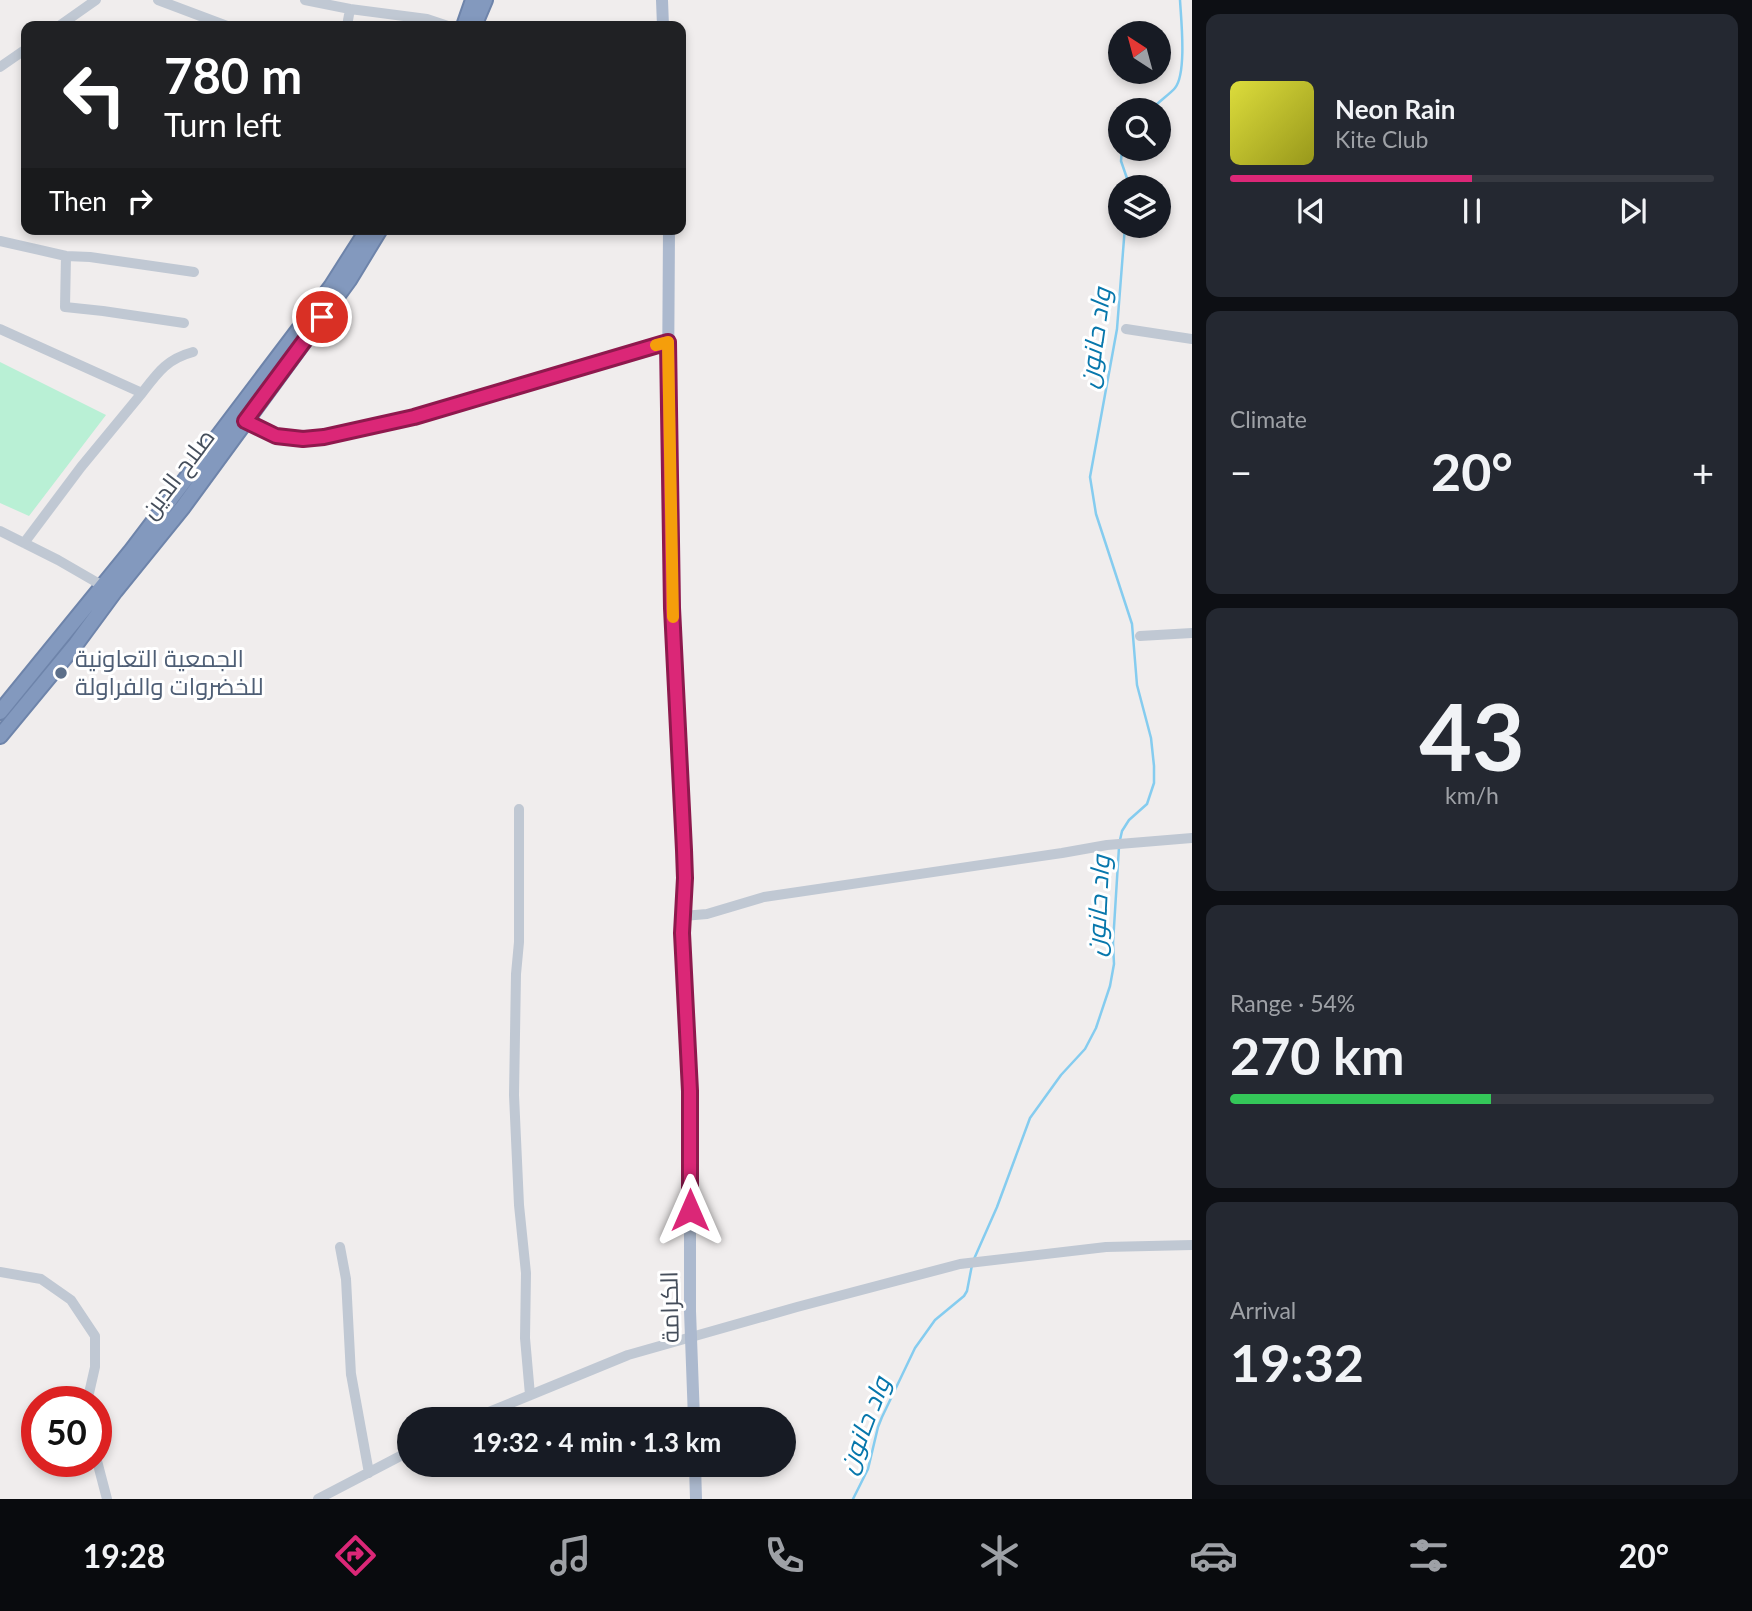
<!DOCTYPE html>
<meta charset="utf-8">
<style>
:root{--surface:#171b24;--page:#242831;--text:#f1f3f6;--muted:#9ea1a6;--line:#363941;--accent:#db2777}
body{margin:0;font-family:Lato,Cairo,sans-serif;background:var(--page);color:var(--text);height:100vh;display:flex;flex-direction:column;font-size:26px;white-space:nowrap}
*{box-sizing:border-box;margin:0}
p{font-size:23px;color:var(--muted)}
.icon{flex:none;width:38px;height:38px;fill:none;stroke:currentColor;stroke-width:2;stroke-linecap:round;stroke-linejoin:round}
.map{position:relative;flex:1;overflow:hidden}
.side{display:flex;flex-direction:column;gap:14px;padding:14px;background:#0d0f14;width:560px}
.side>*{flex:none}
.hud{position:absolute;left:21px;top:21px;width:665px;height:214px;border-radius:14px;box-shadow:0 4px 10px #0003;background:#202124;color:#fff;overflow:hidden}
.needle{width:46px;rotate:324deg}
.tools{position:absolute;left:1108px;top:21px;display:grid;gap:14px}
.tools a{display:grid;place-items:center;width:63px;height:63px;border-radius:50%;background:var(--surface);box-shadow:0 4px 10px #0003;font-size:35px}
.speed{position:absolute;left:21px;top:1386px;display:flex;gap:14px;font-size:35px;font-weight:700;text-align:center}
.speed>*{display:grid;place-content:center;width:91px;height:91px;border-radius:50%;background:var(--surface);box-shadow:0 4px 10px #0003;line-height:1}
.speed .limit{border:10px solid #d22;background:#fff;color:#111}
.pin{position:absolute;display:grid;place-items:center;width:60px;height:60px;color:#fff;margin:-30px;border:4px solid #fff;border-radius:50%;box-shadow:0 2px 7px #0007}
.me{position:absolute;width:77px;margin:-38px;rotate:0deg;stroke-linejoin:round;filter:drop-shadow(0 0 5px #0008)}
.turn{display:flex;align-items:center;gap:24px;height:147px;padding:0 28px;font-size:32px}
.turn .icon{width:91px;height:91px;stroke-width:2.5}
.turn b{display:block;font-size:49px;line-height:60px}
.then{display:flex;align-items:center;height:66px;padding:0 28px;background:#0003;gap:14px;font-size:26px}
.big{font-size:52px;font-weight:700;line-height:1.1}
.side .widget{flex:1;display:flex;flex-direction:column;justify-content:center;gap:10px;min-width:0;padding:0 24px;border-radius:14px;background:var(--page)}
.side .dial{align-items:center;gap:0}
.dial b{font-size:91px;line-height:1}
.song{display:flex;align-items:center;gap:21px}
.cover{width:84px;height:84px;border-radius:10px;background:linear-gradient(135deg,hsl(60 70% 55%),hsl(60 70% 35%))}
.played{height:7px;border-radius:4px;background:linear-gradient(90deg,var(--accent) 50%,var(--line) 50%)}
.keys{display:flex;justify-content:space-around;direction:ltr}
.heat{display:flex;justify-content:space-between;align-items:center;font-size:38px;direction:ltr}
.charge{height:10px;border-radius:5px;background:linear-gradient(90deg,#34c759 54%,var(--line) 0)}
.trip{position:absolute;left:397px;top:1407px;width:399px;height:70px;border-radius:35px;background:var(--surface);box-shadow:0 4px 10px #0003;font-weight:700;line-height:70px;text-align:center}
.tab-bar{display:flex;height:112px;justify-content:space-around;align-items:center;background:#090b0e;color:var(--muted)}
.tab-bar .icon{width:49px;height:49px}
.tab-bar .on{color:var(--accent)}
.tab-bar b{font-size:32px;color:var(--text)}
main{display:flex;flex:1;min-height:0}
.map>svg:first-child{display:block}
</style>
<main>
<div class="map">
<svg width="1192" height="1499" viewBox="0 0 1192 1499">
<rect width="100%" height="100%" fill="#f0eded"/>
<path fill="#b9f0d5" d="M 0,362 L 106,415 L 29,516 L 0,503 Z"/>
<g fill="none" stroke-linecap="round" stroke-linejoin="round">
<path stroke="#85ccef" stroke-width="2.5" d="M 1151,110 C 1158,102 1170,94 1175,88 C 1187,73 1181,19 1180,0
M 1122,149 L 1121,161 L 1130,187
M 1120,840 L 1122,831 L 1129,820 L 1147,804 L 1154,783 L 1154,766 L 1151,738 L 1137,685 L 1132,624 L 1096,514 L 1090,477 L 1117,329 L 1125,226
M 974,1259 L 997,1207 L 1030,1118 L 1061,1075 L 1085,1049 L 1096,1028 L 1110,986 L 1114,964 L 1113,943 L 1119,847
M 853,1499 L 868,1469 L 878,1427 L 882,1417 L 915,1348 L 935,1320 L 964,1296 L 967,1291 L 972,1265"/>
<defs>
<path id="highway" d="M 464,26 L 473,0
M 474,26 L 485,0
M 0,712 L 132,550 L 331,287 L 368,229
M 0,736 L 76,644 L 115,591 L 183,507 L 349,280 L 380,229"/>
</defs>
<use href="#highway" stroke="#6e84aa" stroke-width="18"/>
<path stroke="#c0c8d3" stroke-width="10" d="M 158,0 L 227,26
M 305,0 L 350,9 L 427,19 L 448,26
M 59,26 L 96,0
M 347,26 L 350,9
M 0,67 L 26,49
M 0,241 L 66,256 L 90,257 L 194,272
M 66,256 L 65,307 L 103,311 L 184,323
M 0,329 L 142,393 L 81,467 L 24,543
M 1126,329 L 1192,339
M 142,393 C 158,372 167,359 193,352
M 245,421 L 276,436 L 303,439 L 324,437 L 414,417 L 668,342
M 0,531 L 58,560 L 103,586
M 1140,636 L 1192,633
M 519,809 L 519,942 L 516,974 L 514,1095 L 519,1205 L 526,1273 L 525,1338 L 530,1395
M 683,916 L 707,914 L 764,897 L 1062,853 L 1107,845 L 1192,838
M 340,1247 L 346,1279 L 351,1375
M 0,1272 L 41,1279 L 71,1300 L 95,1336 L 95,1367 L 87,1402
M 351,1374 L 369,1473
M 472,1419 L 628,1355 L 797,1307 L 960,1264 L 1106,1247 L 1192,1245
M 96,1457 L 107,1499
M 318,1499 L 410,1451"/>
<path stroke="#acb9ce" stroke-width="12" d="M 662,0 L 663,26
M 669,229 L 668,387 L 672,608 L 684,850 L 685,878 L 682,933 L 690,1092 L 690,1311 L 694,1419
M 695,1465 L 696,1499"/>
<use href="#highway" stroke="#8399be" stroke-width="14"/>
</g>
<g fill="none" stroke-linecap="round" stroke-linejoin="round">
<defs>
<path id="route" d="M 322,317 L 245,421 L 276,436 L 303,439 L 324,437 L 414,417 L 668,342 L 672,608 L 684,850 L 685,878 L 682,933 L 690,1091 L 690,1210"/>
</defs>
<use href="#route" stroke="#8e194d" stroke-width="18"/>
<use href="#route" stroke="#db2777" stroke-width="12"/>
<path stroke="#f59e0b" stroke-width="12" d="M 656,345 L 668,342 L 673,617"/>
</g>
<circle fill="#5c6f8a" stroke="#fff" stroke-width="2.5" cx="61" cy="673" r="7"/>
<g text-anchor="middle" stroke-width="6" stroke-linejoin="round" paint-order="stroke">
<g font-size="24" fill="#454e5b" stroke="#fff">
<text transform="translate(178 474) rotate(-53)" y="8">صلاح الدين</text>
<text transform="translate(670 1307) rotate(-91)" y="8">الكرامة</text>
</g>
<g font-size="24" fill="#4e5e75" stroke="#fff" text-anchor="start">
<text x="75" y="667">الجمعية التعاونية<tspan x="75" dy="28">للخضروات والفراولة</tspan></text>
</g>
<g font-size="26" font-style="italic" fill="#0777ac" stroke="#fff">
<text transform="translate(1095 338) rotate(-82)" y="9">واد حانون</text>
<text transform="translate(1098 906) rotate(-87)" y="9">واد حانون</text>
<text transform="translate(864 1425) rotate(-69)" y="9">واد حانون</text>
</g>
</g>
</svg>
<div class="tools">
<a><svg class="needle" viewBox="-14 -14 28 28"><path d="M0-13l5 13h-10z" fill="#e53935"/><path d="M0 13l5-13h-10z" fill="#9ea1a6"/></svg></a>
<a><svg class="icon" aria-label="search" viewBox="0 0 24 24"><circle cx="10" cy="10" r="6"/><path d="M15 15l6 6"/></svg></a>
<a><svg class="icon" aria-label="layers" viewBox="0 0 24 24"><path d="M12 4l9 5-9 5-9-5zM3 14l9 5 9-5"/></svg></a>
</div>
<div class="speed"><div class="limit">50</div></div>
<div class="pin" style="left:322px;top:317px;background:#d93025"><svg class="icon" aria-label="arrive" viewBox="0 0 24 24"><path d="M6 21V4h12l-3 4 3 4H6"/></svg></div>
<svg class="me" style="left:690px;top:1210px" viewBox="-20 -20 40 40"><path d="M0-17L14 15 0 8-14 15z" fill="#db2777" stroke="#fff" stroke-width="4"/></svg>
<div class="trip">19:32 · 4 min · 1.3 km</div>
<div class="hud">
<div class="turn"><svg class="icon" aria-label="left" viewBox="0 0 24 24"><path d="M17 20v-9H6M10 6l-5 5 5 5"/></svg><div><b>780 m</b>Turn left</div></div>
<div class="then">Then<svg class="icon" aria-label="right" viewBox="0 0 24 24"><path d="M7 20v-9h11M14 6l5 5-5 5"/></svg></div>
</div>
</div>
<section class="side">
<div class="widget">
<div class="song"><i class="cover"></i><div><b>Neon Rain</b><p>Kite Club</p></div></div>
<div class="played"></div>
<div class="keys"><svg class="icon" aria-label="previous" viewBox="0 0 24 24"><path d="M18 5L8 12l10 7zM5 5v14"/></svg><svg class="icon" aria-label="pause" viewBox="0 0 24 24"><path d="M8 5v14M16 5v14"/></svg><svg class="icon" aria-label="next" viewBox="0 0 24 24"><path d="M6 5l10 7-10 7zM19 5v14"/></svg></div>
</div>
<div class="widget"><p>Climate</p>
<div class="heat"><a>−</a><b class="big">20°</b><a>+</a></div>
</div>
<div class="widget dial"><b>43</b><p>km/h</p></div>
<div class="widget"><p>Range · 54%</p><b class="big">270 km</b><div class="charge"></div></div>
<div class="widget"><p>Arrival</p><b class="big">19:32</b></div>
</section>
</main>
<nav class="tab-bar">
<b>19:28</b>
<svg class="icon on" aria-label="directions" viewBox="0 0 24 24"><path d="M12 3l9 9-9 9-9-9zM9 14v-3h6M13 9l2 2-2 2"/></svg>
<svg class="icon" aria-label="music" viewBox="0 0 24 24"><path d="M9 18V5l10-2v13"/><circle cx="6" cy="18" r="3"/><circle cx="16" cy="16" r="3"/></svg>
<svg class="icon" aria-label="phone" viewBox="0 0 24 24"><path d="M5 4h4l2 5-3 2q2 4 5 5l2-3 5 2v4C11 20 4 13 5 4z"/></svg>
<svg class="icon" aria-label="climate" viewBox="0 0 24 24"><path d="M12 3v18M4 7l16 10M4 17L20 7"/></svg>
<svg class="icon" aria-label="car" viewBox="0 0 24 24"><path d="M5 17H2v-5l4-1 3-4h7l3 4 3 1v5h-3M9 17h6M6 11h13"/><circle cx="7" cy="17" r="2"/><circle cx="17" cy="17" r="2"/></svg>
<svg class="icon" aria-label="filters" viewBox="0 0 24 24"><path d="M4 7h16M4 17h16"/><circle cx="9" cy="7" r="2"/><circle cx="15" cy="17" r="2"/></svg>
<b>20°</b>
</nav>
